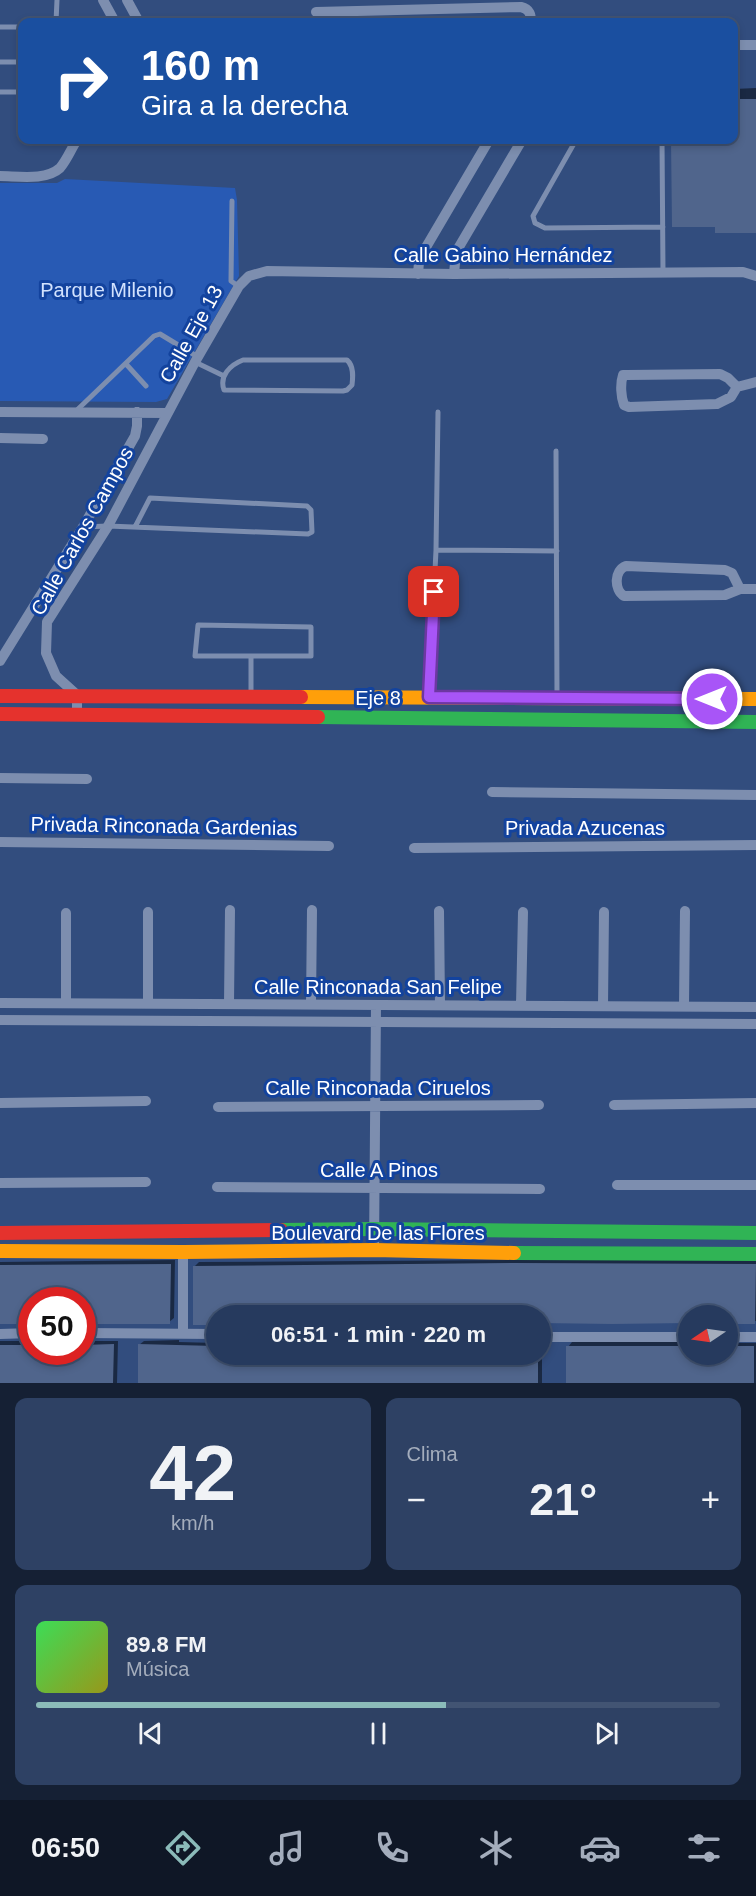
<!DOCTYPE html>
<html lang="es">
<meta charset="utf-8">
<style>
:root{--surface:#263a5e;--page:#2e4164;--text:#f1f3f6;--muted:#a4adbc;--line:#425473;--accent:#8bbbb9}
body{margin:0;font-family:Arial,sans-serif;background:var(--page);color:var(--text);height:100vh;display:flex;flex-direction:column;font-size:22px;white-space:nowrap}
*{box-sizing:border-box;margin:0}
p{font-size:20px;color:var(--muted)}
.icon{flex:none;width:33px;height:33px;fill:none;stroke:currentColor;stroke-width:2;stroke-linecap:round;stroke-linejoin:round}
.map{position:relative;height:1383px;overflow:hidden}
.drawer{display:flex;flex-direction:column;gap:15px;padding:15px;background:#152034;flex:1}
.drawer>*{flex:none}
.guide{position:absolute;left:18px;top:18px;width:720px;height:126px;border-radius:12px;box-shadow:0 3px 9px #0003,0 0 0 2px var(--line);background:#1a4fa0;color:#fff;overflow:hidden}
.needle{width:39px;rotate:257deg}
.controls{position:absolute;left:678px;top:1305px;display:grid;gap:12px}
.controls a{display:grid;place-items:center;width:60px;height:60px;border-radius:50%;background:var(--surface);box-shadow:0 3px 9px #0003,0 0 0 2px var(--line);font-size:30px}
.speed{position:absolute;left:18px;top:1287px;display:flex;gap:12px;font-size:30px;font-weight:700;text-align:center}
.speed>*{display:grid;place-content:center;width:78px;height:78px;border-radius:50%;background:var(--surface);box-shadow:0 3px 9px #0003,0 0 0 2px var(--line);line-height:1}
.speed .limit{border:9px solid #d22;background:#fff;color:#111}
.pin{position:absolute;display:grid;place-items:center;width:51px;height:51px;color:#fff;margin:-26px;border-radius:12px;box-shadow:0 3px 9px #0006}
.me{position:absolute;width:66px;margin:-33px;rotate:270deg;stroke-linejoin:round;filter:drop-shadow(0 0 4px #0008)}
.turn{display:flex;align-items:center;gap:21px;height:126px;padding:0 24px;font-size:27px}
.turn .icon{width:78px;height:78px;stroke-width:2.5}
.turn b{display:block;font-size:42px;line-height:51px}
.big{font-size:45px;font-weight:600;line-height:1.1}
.drawer .widget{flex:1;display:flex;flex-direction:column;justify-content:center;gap:9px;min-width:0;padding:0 21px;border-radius:12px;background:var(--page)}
.drawer .dial{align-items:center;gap:0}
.dial b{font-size:78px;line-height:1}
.song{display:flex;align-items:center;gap:18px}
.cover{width:72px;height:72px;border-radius:9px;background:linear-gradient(135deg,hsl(130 70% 55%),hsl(60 70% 35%))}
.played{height:6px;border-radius:3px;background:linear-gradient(90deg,var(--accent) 60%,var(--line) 60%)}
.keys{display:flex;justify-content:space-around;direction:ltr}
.heat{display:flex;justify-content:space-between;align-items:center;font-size:33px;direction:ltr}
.drawer .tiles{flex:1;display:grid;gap:15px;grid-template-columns:1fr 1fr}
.widget:last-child{grid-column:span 2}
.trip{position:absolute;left:206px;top:1305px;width:345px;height:60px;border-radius:30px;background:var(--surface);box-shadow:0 3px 9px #0003,0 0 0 2px var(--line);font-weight:600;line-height:60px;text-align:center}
.menu{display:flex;height:96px;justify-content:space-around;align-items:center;background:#0f1726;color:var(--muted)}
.menu .icon{width:42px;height:42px}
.menu .selected{color:var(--accent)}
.menu b{font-size:27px;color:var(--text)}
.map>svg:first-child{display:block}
</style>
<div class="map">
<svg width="756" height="1383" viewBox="0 0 756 1383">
<rect width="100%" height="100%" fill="#324d7e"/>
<path fill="#285ab4" d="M 65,179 L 235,188 L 237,200 L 239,276 L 167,399 L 156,402 L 0,401 L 0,183 L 57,183 Z"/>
<path fill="#0007" d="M 756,88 L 756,231 L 716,226 L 673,226 L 672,140 L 734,140 L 734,89 Z
M 552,140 L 562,140 L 559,143 Z
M 175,1260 L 174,1318 L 169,1322 L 82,1300 L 32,1300 L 0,1323 L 0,1262 Z
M 523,1260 L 756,1260 L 756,1321 L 728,1322 L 728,1316 L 688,1316 L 688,1322 L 540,1323 L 540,1316 L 216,1316 L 216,1323 L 195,1266 L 199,1262 Z
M 179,1340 L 179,1342 L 216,1343 L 216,1354 L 540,1354 L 540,1343 L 542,1343 L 542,1383 L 139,1383 L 139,1345 L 144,1341 Z
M 0,1341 L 32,1341 L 32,1352 L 82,1352 L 82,1341 L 118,1341 L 117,1383 L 0,1383 Z
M 572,1342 L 688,1342 L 688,1354 L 728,1354 L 728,1343 L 756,1343 L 756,1383 L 567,1383 L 568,1347 Z"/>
<path fill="#50658c" d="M 734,99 L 756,99 L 756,233 L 715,233 L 715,227 L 672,227 L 671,140 L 734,140 Z
M 517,1263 L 756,1264 L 755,1324 L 728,1324 L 728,1316 L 688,1316 L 688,1323 L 612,1324 L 540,1323 L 540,1316 L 216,1316 L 216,1325 L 193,1325 L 193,1266 Z
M 171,1264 L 170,1324 L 82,1324 L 82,1300 L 32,1300 L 32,1324 L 0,1324 L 0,1265 Z
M 114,1344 L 113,1383 L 0,1383 L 0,1345 L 32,1345 L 32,1352 L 82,1352 L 82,1345 Z
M 138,1344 L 216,1346 L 216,1354 L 538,1354 L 538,1383 L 138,1383 Z
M 566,1346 L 688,1346 L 688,1354 L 728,1354 L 728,1346 L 754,1346 L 754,1383 L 566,1383 Z"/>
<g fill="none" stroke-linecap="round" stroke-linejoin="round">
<path stroke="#7d8eaf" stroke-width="5" d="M 56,22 L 57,0
M 0,27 L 22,27
M 0,62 L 22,62
M 0,92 L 22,92
M 576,140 L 533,216 L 535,223 L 545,228 L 663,227
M 662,140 L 663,272
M 232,201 L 231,281 L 238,286
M 243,360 L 347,360 C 354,366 353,377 352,385 L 347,390 L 343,391 L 224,390 C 219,376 230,365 243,360 Z
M 195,362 L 224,376
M 126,364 L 146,386
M 76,411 L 154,336 L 160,334 L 198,357
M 556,451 L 557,696
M 83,527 L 108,526 L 308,534 L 312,532 L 311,510 L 307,506 L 150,498 L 135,527
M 436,550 L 438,412
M 198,625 L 311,627 L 311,656 L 195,656 Z
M 251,694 L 251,656
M 429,695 L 436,550 L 557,551"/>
<path stroke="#7d8eaf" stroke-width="10" d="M 103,0 L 115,22
M 127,0 L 139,22
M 316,12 L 521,7 C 530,9 531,15 531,22
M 734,45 L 756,45
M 0,176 C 17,176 46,181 60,168 C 67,160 71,149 77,140
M 418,274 L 419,262 L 422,254 L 489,140
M 454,274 L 456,252 L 522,140
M 737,387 L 728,378 L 720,374 L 627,375 L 623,375 C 620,384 621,397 624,405 L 629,407 L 717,404 L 731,397 L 737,387 L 756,382
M 0,412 L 167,413
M 0,438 L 43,439
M 740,589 L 732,573 L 725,570 L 626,566 C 614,570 614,590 624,596 L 725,595 L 740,589 L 756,589
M 0,661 L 83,527 L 135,436 L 137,426 L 137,412
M 77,715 L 77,695 L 56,676 L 46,653 L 47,622 L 108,526 L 195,362 L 239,286 L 249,276 L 267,271 L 454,274 L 743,272 L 756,276
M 0,778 L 87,779
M 492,792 L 756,795
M 0,842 L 329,846
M 414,848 L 756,845
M 439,911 L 440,1005
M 66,913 L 66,1003
M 0,1003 L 756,1007
M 148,1004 L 148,912
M 229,1004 L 230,910
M 311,1004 L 312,910
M 521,1005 L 523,912
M 603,1006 L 604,912
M 684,1006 L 685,911
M 0,1020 L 756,1024
M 0,1103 L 146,1101
M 614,1105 L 756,1103
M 218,1107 L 539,1105
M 0,1183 L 146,1182
M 617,1185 L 756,1185
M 217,1187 L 540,1189
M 374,1250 L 376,1005
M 183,1252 L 183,1334
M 82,1333 L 216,1334
M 0,1334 L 32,1333
M 540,1337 L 688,1337
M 728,1337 L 756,1337"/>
<path stroke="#30b455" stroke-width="14" d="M 318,717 L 756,722
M 281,1230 L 375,1229 L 756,1233
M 514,1253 L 756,1254"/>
<path stroke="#ff9f0a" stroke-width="14" d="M 301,697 L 756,699
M 0,1251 L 183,1252 L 374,1250 L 514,1253"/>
<path stroke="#e5322d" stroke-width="14" d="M 0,696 L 301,697
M 0,714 L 318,717
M 0,1233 L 281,1230"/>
</g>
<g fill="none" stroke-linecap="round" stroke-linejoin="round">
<defs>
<path id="route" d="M 434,592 L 429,697 L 712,699"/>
</defs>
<use href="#route" stroke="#6d37a1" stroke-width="15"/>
<use href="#route" stroke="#a855f7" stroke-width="10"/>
</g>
<g text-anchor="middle" stroke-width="6" stroke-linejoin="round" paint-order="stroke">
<g font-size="20" fill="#fff" stroke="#13439e">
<text x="503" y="262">Calle Gabino Hernández</text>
<text transform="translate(191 334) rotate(-61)" y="7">Calle Eje 13</text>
<text transform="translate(82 531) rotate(-61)" y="7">Calle Carlos Campos</text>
<text x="378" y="705">Eje 8</text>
<text transform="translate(164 826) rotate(1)" y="7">Privada Rinconada Gardenias</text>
<text x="585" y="835">Privada Azucenas</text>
<text x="378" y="994">Calle Rinconada San Felipe</text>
<text x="378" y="1095">Calle Rinconada Ciruelos</text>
<text x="379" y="1177">Calle A Pinos</text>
<text x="378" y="1240">Boulevard De las Flores</text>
</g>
<g font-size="20" fill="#d2e2fe" stroke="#13439e">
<text x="107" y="297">Parque Milenio</text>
</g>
</g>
</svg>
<div class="controls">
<a><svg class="needle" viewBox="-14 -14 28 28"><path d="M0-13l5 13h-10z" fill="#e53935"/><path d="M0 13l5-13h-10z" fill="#a4adbc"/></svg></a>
</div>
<div class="speed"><div class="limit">50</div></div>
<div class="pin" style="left:434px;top:592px;background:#d93025"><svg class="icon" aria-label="arrive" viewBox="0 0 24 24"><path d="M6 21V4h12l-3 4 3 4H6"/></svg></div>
<svg class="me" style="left:712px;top:699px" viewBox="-20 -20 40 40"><circle r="17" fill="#a855f7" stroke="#fff" stroke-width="3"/><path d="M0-11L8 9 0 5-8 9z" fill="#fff"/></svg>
<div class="trip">06:51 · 1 min · 220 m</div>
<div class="guide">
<div class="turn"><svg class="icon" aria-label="right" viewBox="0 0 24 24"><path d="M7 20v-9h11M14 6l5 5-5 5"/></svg><div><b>160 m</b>Gira a la derecha</div></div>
</div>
</div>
<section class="drawer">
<div class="tiles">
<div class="widget dial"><b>42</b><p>km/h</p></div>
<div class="widget"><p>Clima</p>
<div class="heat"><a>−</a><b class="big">21°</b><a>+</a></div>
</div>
<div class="widget">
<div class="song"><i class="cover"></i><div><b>89.8 FM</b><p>Música</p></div></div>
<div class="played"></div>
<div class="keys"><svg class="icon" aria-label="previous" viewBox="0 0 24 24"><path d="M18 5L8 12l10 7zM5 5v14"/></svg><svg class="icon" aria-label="pause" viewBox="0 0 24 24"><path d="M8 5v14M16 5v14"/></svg><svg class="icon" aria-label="next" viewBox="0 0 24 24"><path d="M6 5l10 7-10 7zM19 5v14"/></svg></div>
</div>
</div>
</section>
<nav class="menu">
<b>06:50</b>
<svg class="icon selected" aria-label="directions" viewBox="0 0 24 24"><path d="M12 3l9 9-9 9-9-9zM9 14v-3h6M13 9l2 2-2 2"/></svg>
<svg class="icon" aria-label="music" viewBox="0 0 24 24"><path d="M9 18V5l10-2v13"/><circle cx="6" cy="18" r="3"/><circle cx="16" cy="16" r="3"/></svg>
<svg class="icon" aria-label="phone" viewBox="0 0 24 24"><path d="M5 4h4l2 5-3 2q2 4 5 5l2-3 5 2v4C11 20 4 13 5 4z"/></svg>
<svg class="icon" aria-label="climate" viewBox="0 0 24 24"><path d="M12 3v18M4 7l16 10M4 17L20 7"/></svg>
<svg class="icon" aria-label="car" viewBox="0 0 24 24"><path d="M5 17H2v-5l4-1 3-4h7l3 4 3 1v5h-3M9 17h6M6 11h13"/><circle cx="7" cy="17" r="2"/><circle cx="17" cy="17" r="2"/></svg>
<svg class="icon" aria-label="filters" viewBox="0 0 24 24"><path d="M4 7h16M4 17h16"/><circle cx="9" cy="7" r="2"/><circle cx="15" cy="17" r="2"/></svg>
</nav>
